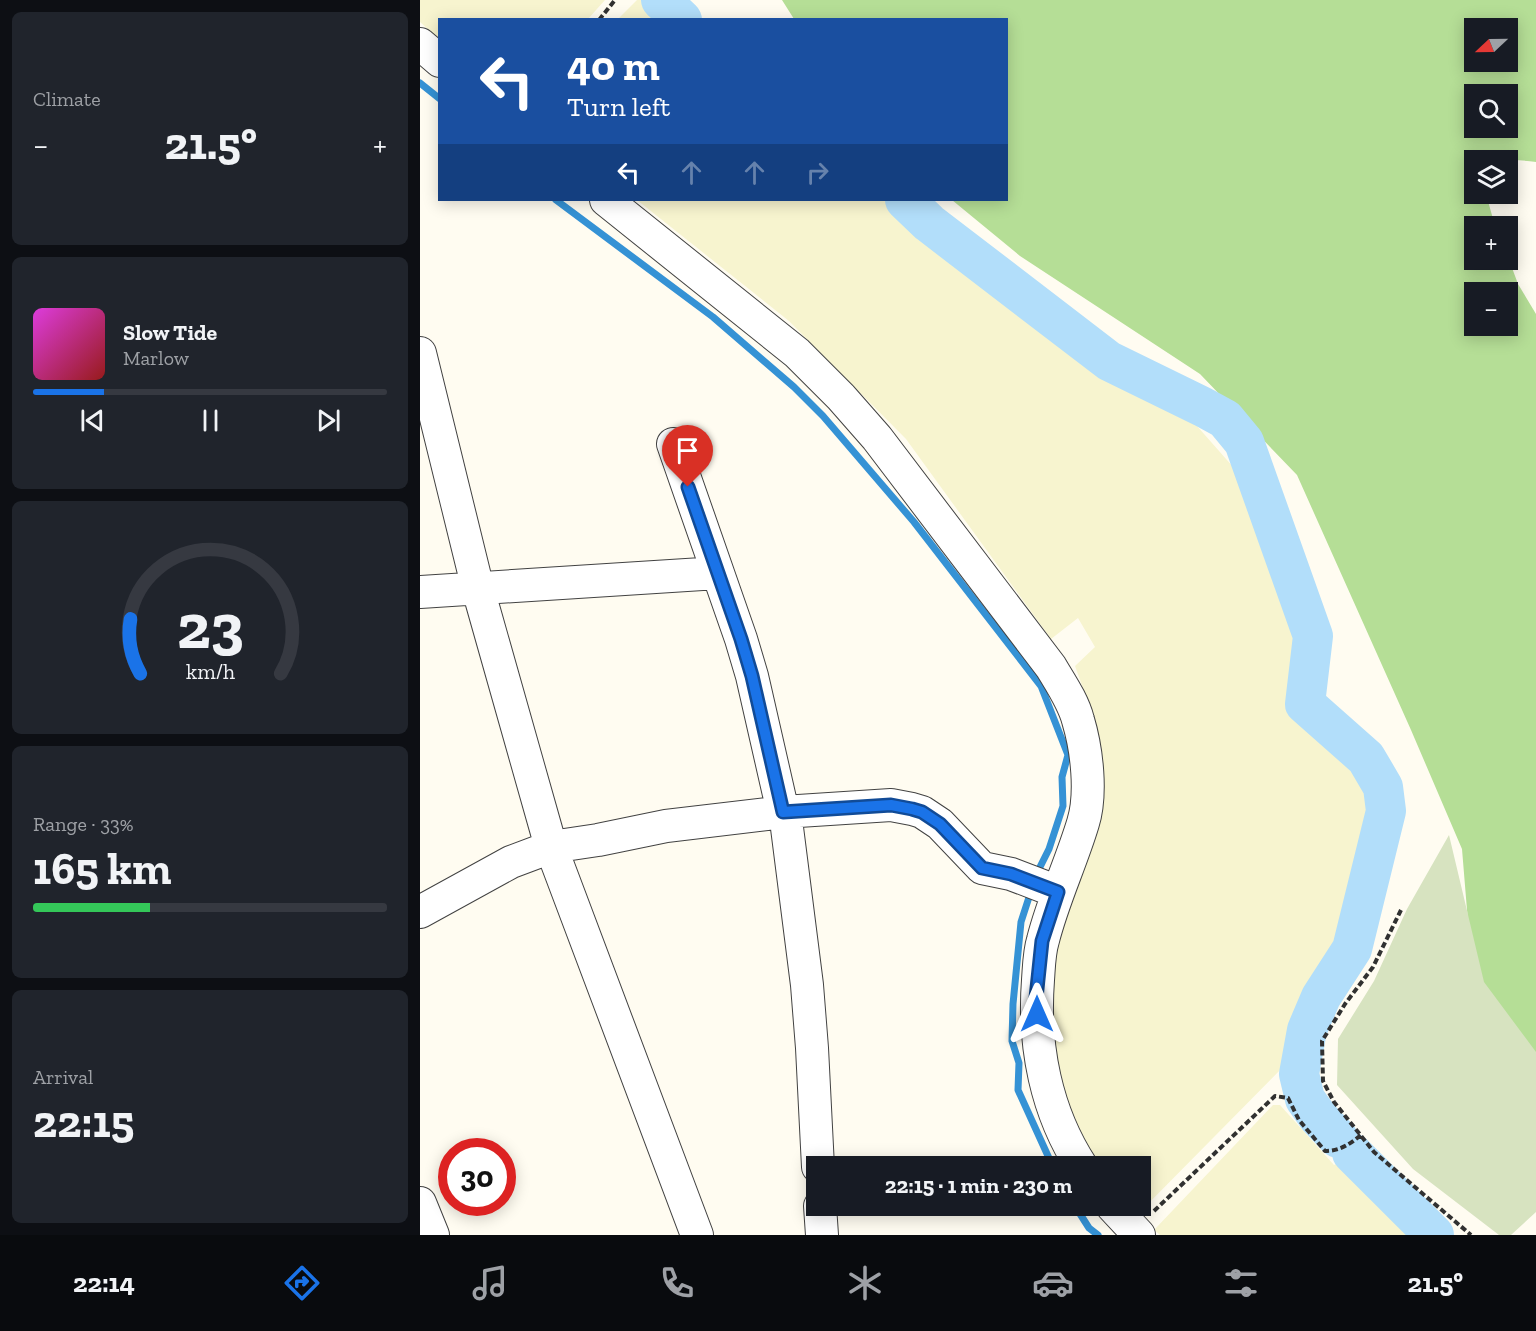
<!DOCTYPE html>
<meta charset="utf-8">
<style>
:root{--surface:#171b24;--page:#20242c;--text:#f1f3f6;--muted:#9ea1a6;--line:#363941;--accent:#1a73e8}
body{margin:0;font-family:"Zilla Slab",serif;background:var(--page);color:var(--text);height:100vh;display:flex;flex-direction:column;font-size:22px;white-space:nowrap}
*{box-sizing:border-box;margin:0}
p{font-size:20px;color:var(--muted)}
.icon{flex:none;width:33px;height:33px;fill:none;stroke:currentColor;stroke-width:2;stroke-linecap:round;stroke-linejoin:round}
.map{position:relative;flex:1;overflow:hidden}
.details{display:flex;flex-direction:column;gap:12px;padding:12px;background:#0d0f14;width:420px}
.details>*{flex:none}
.guide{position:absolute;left:18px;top:18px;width:570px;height:183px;border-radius:0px;box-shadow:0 3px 15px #0003;background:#1a4fa0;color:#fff;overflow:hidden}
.needle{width:39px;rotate:248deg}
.fabs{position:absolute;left:1044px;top:18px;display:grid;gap:12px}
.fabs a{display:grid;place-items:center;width:54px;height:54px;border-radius:0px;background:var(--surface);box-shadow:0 3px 15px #0003;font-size:30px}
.speed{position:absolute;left:18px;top:1138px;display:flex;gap:12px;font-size:30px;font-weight:700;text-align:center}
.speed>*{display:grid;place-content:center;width:78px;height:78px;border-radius:50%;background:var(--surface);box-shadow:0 3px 15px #0003;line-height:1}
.speed .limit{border:9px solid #d22;background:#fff;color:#111}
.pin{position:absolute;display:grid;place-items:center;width:51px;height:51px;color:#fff;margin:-62px -26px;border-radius:50% 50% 50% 0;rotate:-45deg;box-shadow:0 0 6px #0007}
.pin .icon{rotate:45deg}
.me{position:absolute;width:66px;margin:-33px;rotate:0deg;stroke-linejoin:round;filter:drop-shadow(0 0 4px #0008)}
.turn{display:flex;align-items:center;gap:21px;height:126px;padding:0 30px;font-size:27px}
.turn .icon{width:78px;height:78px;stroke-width:2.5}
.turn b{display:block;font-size:42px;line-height:51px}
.lanes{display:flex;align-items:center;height:57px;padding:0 30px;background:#0003;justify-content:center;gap:30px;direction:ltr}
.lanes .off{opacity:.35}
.big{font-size:45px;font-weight:700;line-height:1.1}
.details .card{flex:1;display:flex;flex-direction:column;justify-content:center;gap:9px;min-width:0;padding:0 21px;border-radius:9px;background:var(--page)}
.details .dial{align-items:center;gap:0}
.dial svg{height:156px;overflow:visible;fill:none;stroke:var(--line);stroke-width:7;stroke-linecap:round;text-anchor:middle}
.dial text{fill:var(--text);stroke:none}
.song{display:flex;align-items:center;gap:18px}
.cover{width:72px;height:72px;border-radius:9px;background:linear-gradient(135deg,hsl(300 70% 55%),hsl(0 70% 35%))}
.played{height:6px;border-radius:3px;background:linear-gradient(90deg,var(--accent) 20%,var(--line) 20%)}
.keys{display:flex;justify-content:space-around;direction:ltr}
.heat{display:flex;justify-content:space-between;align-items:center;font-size:33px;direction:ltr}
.charge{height:9px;border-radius:4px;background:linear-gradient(90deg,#34c759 33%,var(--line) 0)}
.trip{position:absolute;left:386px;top:1156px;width:345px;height:60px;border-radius:0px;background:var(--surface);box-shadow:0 3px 15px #0003;font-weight:700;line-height:60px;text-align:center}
.tabs{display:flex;height:96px;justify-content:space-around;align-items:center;background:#090b0e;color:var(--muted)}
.tabs .icon{width:42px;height:42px}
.tabs .on{color:var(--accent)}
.tabs b{font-size:27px;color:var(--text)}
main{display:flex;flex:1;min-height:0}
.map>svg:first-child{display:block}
</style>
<main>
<section class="details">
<div class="card"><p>Climate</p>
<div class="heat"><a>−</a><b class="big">21.5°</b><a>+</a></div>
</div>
<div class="card">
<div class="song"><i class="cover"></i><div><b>Slow Tide</b><p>Marlow</p></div></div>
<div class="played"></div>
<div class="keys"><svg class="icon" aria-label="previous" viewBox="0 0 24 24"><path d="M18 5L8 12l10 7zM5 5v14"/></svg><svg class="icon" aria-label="pause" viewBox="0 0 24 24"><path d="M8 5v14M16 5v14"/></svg><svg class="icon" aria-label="next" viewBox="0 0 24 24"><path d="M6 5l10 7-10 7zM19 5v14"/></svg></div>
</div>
<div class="card dial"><svg viewBox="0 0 100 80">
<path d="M14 69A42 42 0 1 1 86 69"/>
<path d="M14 69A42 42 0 0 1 9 41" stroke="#1a73e8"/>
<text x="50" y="56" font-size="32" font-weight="700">23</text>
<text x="50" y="72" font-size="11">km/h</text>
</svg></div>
<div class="card"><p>Range · 33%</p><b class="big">165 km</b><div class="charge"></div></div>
<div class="card"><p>Arrival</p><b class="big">22:15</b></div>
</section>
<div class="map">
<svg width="1116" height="1235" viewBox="0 0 1116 1235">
<rect width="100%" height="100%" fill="#fffcf1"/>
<path fill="#f7f4cf" d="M 0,0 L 185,0 L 168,19 L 20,20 L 19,39 L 0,22 Z
M 217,0 L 226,0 L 247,19 L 198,19 Z
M 217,200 L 471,200 L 521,252 L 702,379 L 762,409 L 829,485 L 884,641 L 875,704 L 941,776 L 949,819 L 921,938 L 876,1021 L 864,1066 L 715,1217 L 706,1206 L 720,1206 L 720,1167 L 676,1167 L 641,1094 L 631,1029 L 632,954 L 669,851 L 684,782 L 677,727 L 655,666 L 675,647 L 658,618 L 631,639 L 486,439 L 369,321 Z
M 853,1105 L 860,1105 L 914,1165 L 928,1159 L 1000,1235 L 740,1235 L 734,1230 Z"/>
<path fill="#b5de96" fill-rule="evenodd" d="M 362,0 L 1116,0 L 1116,162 C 1095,159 1076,160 1054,160 L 1054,194 L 1066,194 L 1075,226 L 1054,226 L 1054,260 L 1088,260 L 1088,257 L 1098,284 L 1116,314 L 1116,1141 L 1066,1098 L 1047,910 L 1042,849 L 991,730 L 877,475 L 780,374 L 600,256 L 532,200 L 586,200 L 586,20 L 374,19 ZM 1054,28 L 1088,28 L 1088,62 L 1054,62 ZM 1054,94 L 1088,94 L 1088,128 L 1054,128 ZM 1054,292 L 1088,292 L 1088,326 L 1054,326 Z"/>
<path fill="#d7e3c0" d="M 1029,835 L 1064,982 L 1116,1052 L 1116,1212 L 1091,1235 L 1079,1235 L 993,1169 L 917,1085 L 918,1039 L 954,981 L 987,909 Z"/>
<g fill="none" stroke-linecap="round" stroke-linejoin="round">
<path stroke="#3592d5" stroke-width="7" d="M 0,83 L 20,99
M 136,200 L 293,317 L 374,387 L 403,416 L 494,522 L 621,686 L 648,755 L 642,777 L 643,806 L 629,849 L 616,875
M 611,891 L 601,922 L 593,1004 L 592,1041 L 599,1063 L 598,1090 L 633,1167
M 655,1206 L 669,1228 L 678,1235"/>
<path stroke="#b2defa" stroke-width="40" d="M 241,0 L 262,20
M 485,200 L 509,223 L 689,361 L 783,407 L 805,419 L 824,442 L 893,636 L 885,704 L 946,758 L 963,787 L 966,811 L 932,949 L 901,997 L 887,1030 L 879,1074 L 885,1099 L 898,1117 L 918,1138
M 932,1153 L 1014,1235"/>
<defs>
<path id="minor" d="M 0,44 L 20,61
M 186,200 L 377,353 L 421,397 L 457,438 L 631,667 C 641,684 653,701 658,720 C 667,750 672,794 663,823 C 651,863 633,900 623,940 C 619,953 619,967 618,980 C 613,1046 626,1112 662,1167
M 0,353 L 58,589 L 131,847 L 277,1235
M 253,444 L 321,639 L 332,676 L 363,812
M 0,592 L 298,573
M 365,812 L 387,985 L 392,1048 L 398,1167
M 0,912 L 91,862 L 131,847 L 178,840 L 246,826 L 363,812 L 471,805 L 492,809 L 502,812 L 520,824 L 562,868 L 591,874 L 638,892
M 0,1203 L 13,1235
M 400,1206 L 402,1235
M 692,1206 L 719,1235"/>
</defs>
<use href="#minor" stroke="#424242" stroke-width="34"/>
<path stroke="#313131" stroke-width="4" stroke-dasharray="6 3" stroke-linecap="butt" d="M 179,20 L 195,0
M 981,910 L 953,967 L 925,1004 L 902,1041 L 903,1081 L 914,1102 L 954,1152 L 1051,1235
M 734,1211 L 855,1096 L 868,1098 L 879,1120 L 905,1151 C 920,1151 930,1144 941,1135"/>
<use href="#minor" stroke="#fff" stroke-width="32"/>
</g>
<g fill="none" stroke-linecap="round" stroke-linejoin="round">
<defs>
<path id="route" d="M 268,487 L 321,639 L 332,676 L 363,812 L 471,805 L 492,809 L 502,812 L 520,824 L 562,868 L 591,874 L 638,892 L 622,941 L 616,998 L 617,1014"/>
</defs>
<use href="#route" stroke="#114b97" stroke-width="15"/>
<use href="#route" stroke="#1a73e8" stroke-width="10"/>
</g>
</svg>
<div class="fabs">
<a><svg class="needle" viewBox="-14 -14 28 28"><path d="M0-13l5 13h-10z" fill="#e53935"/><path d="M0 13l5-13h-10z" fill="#9ea1a6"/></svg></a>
<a><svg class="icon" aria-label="search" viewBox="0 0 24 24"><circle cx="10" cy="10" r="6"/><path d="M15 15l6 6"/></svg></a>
<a><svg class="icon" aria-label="layers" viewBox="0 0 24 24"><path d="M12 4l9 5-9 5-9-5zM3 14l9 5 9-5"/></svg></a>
<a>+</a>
<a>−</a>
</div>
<div class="speed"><div class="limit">30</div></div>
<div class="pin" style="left:268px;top:487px;background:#d93025"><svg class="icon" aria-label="arrive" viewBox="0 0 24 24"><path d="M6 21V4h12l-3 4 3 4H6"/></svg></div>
<svg class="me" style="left:617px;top:1014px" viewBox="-20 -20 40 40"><path d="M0-17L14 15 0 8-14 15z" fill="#1a73e8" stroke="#fff" stroke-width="4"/></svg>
<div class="trip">22:15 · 1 min · 230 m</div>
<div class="guide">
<div class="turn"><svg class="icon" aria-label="left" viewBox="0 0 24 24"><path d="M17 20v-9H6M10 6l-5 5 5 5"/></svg><div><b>40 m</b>Turn left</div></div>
<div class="lanes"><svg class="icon" aria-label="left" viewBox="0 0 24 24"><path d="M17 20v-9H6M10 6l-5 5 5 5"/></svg><svg class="icon off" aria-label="ahead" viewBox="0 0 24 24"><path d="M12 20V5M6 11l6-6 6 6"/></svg><svg class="icon off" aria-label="ahead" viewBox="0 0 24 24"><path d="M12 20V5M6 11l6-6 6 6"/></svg><svg class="icon off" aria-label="right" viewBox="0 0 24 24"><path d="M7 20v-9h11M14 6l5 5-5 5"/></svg></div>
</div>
</div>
</main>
<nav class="tabs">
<b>22:14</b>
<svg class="icon on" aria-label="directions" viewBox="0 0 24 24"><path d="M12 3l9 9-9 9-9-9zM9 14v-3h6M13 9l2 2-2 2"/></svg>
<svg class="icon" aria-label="music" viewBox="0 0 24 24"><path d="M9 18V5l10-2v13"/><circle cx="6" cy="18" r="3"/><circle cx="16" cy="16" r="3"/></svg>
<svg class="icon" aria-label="phone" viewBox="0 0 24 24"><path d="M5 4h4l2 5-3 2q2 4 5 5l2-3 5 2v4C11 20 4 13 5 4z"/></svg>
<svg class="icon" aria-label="climate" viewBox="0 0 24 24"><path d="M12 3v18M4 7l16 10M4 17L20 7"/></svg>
<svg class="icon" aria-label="car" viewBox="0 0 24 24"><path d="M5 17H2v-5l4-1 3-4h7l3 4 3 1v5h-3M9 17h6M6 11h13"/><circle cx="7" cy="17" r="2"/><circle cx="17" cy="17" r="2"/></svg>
<svg class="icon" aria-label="filters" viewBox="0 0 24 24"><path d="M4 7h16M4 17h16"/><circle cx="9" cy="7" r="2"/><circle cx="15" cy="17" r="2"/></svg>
<b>21.5°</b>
</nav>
